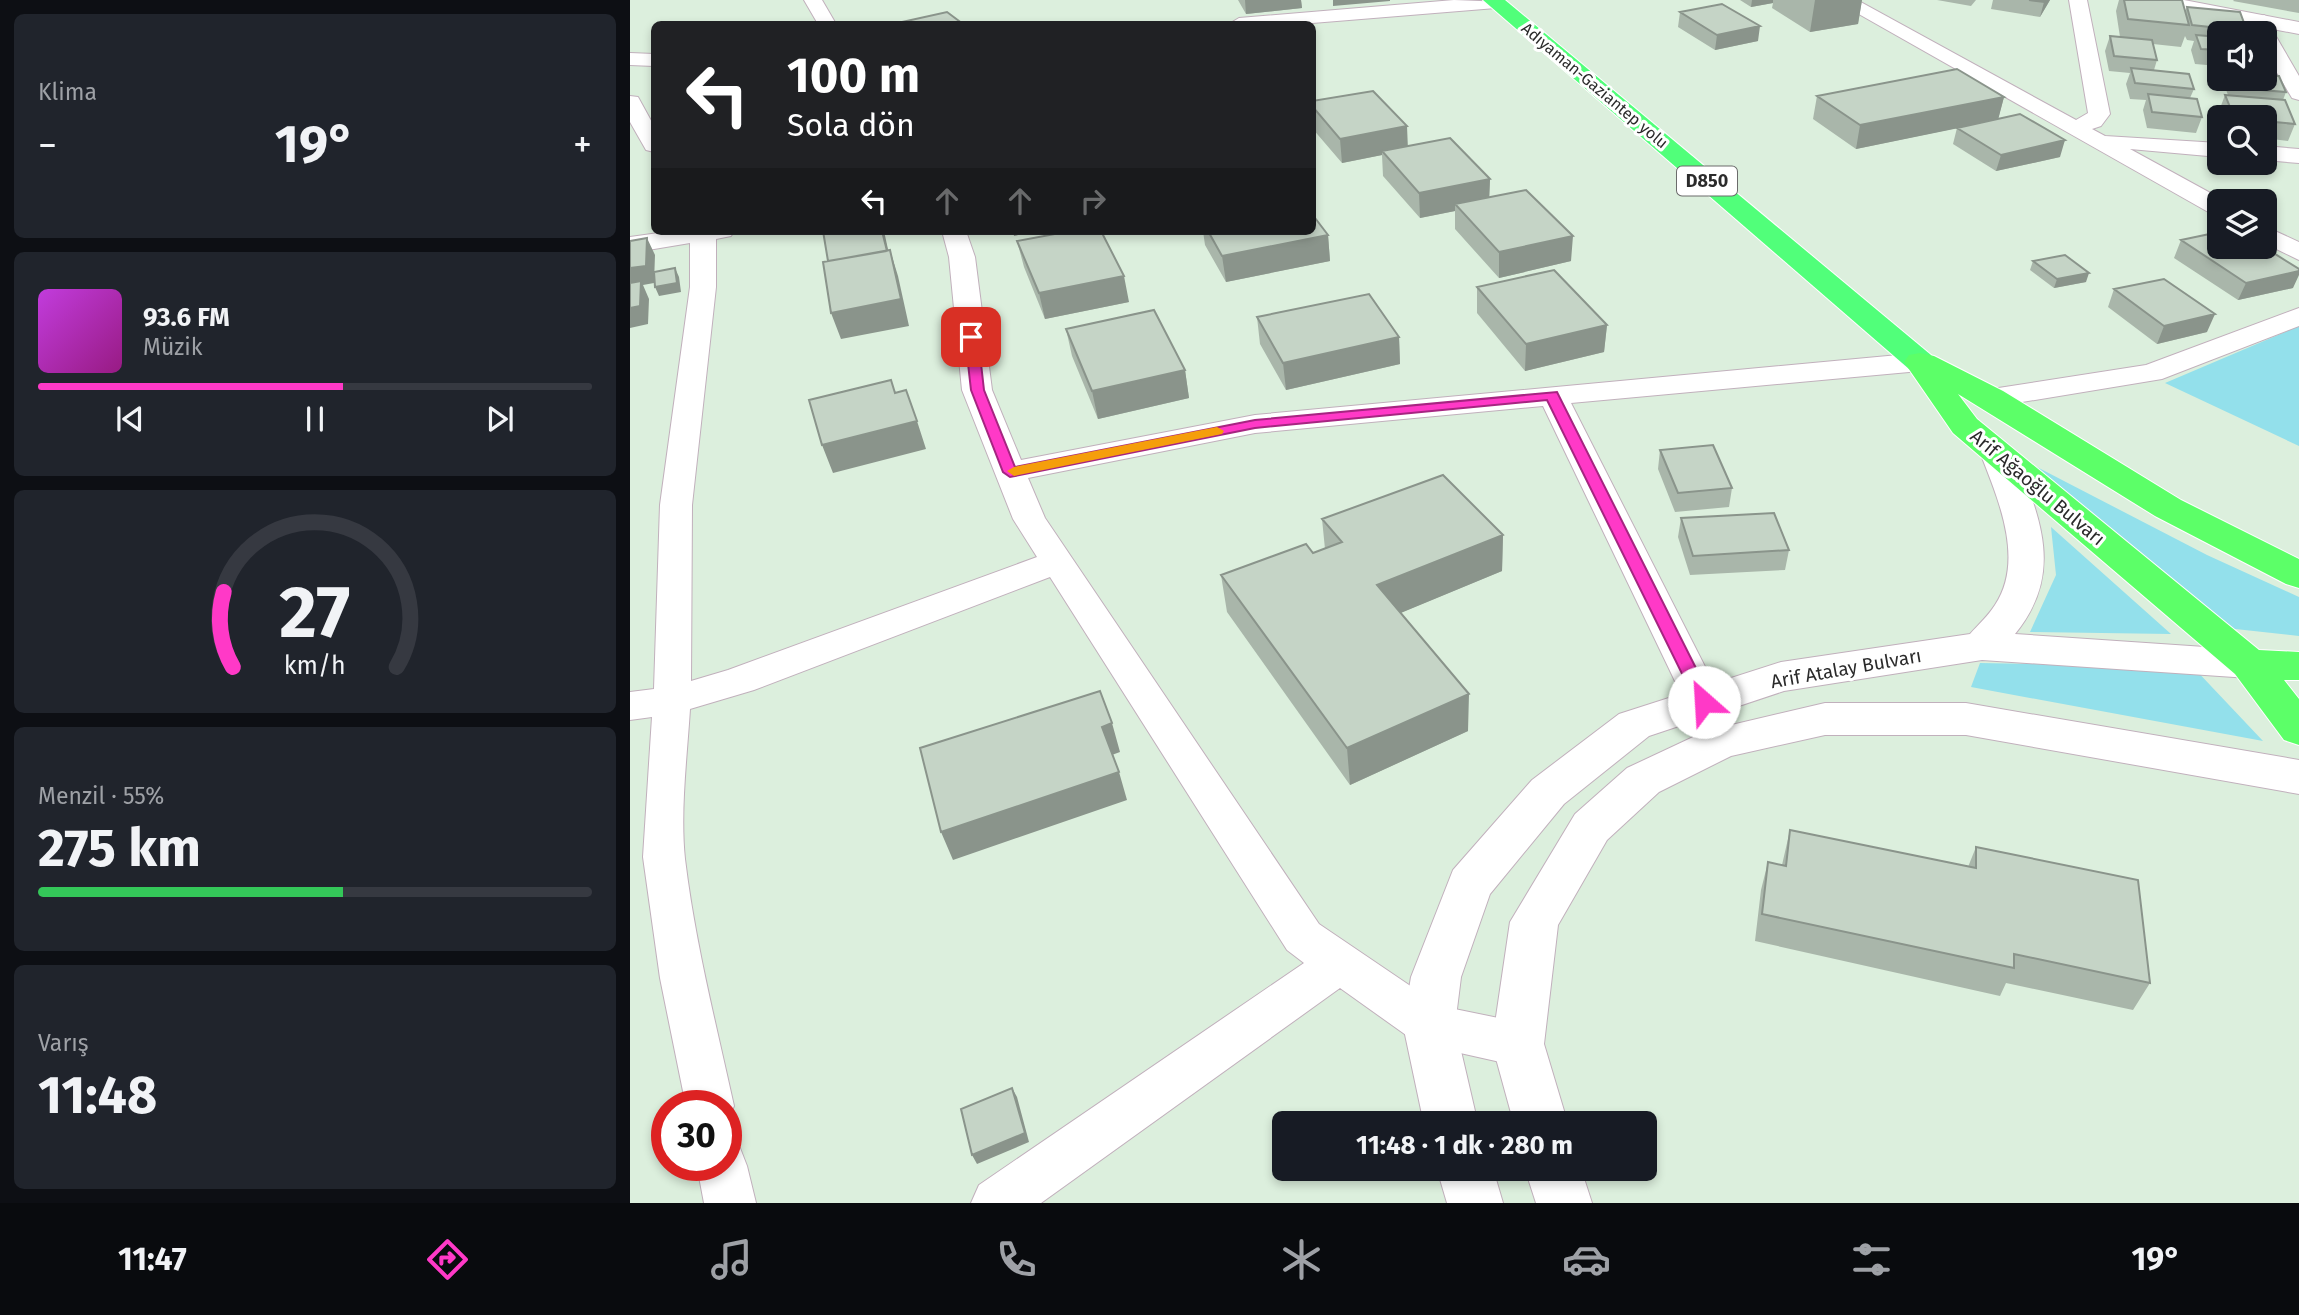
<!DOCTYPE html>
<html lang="tr">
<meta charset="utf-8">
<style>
:root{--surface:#171b24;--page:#20242c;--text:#f1f3f6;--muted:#9ea1a6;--line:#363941;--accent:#ff39c7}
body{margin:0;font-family:"Fira Sans",sans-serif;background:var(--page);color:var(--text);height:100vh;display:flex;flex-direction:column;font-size:26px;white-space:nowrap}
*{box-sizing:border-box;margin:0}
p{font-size:23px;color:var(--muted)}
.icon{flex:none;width:38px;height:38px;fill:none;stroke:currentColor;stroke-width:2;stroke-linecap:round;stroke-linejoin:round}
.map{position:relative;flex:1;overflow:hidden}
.side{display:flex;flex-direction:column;gap:14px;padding:14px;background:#0d0f14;width:630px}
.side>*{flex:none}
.banner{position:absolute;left:21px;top:21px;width:665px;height:214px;border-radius:10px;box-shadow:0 4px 10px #0003;background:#202124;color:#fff;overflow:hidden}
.buttons{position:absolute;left:1577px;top:21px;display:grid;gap:14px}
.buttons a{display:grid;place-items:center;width:70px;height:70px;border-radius:10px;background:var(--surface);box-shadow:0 4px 10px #0003;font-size:35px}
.speed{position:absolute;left:21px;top:1090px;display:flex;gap:14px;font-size:35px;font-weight:700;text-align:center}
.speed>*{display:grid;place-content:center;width:91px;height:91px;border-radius:50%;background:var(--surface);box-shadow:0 4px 10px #0003;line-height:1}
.speed .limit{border:10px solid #d22;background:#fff;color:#111}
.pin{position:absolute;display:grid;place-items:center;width:60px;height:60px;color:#fff;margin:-30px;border-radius:14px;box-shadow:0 4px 10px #0006}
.me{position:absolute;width:77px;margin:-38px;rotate:334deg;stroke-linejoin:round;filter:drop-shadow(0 0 5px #0008)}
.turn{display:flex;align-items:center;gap:24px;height:147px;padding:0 21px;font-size:32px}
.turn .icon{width:91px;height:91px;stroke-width:2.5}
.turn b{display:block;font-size:49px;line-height:60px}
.lanes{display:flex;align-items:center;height:66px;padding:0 21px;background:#0003;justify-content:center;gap:35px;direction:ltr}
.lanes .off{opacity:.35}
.big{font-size:52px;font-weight:700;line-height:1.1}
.side .card{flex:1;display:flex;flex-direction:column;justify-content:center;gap:10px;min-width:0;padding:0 24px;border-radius:10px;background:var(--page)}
.side .dial{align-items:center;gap:0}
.dial svg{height:182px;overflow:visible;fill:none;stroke:var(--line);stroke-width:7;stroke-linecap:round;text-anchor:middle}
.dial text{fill:var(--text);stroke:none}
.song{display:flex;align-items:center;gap:21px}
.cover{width:84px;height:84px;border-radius:10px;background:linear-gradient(135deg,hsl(290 70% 55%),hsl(310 70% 35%))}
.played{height:7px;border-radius:4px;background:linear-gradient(90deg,var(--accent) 55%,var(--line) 55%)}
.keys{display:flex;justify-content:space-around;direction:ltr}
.heat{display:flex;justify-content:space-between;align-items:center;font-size:38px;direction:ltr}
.charge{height:10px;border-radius:5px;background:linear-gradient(90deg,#34c759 55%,var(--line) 0)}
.trip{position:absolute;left:642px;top:1111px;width:385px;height:70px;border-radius:10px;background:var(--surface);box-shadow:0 4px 10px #0003;font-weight:700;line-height:70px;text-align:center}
.tab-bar{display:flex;height:112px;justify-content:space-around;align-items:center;background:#090b0e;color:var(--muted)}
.tab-bar .icon{width:49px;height:49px}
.tab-bar .current{color:var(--accent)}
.tab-bar b{font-size:32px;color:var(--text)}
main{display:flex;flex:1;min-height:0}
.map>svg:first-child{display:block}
</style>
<main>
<section class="side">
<div class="card"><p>Klima</p>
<div class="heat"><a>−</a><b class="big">19°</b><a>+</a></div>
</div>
<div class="card">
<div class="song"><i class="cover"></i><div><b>93.6 FM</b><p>Müzik</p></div></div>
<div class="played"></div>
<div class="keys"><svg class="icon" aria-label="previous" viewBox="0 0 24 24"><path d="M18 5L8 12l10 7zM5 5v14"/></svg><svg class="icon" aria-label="pause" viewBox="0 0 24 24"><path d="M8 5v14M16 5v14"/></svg><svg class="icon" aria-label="next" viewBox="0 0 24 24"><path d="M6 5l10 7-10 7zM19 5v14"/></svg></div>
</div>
<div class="card dial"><svg viewBox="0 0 100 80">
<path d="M14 69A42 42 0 1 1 86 69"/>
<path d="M14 69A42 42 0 0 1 10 36" stroke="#ff39c7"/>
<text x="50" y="56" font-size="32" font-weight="700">27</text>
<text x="50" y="72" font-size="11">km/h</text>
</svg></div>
<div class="card"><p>Menzil · 55%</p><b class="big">275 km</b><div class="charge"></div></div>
<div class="card"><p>Varış</p><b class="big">11:48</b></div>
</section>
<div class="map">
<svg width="1669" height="1203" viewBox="0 0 1669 1203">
<rect width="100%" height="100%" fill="#dcefdd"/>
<path fill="#93e0eb" d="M 1669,326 L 1669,446 L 1535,383 Z
M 1405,466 L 1577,555 L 1669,597 L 1669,636 L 1587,627 Z
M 1421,527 L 1541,634 L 1400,632 L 1426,575 Z
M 1350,663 L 1563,667 L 1633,741 L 1341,687 Z"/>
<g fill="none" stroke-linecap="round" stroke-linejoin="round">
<defs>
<path id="minor" d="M 174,0 L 192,0 L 206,24 L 188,24 Z
M 824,0 L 875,2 L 866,8 L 670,24 L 599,24 L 609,18 Z
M 1204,0 L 1227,0 L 1446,120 L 1458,113 L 1439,0 L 1457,0 L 1480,114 L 1471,126 L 1462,129 L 1475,136 L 1589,143 L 1589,157 L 1500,149 L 1595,201 L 1589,201 L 1589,215 L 1580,213 Z
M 1634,15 L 1644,21 L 1644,33 L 1669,76 L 1669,100 L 1662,98 L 1634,51 L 1634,33 L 1624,33 L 1624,21 Z
M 0,53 L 24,54 L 24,66 L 0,65 Z
M 0,96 L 8,97 L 24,126 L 24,152 L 16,150 L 0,122 Z
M 1634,146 L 1669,149 L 1669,163 L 1634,160 Z
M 1634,226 L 1669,242 L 1669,260 L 1634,243 Z
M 43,231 L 104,231 L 101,236 L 86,239 L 86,287 L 62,505 L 61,681 L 98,670 L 407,557 L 383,519 L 332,390 L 319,257 L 312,231 L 336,231 L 345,257 L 362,390 L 391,460 L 625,415 L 1290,353 L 1300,356 L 1304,362 L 1300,368 L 1290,371 L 941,403 L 1093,702 L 1087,712 L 1074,716 L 1061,712 L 1055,702 L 913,406 L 625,433 L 398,478 L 415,518 L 689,924 L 810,1006 L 888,1022 L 905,1029 L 912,1044 L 905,1059 L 888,1066 L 799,1046 L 783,1040 L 710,988 L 411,1203 L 341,1203 L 349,1185 L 674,963 L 657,950 L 420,577 L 124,690 L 60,709 C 57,757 50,812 55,859 C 65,942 86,1024 104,1106 L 96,1123 L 96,1106 L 56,1106 L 30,978 L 13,857 L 22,717 L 0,720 L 0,692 L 24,689 L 30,505 L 60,287 L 60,243 L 0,253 L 0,237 Z
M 1669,308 L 1669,326 L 1532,379 L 1362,407 L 1352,404 L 1347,398 L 1352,392 L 1362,389 L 1516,365 Z
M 96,1143 L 110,1148 L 117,1166 L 126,1203 L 74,1203 L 67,1166 L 96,1166 Z"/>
<path id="tertiary" d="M 1512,0 L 1554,0 L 1669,22 L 1669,34 L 1522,6 L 1515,4 Z"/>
<path id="secondary" d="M 1368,445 L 1380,448 L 1385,455 C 1411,519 1434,574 1385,634 L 1619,650 L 1633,654 L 1639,664 L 1633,674 L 1619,678 L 1352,660 L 1154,691 L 1019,736 L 934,804 L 860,894 L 831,977 L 825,1025 L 848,1124 L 794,1124 L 773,1025 L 781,977 L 823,870 L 902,780 L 989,714 L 1151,662 L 1340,634 C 1348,625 1358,616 1365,605 C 1395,560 1368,499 1351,455 L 1356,448 Z
M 1195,703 L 1336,703 L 1669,760 L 1669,794 L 1336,735 L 1195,735 L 1101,756 L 1029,792 L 977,840 L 928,925 L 914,1044 L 938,1124 L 884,1124 L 862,1044 L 880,922 L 945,814 L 997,768 L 1076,731 Z
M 807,1169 L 863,1169 L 873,1203 L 817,1203 Z
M 895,1169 L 951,1169 L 962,1203 L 906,1203 Z"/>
<path id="primary" d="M 853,0 L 875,0 L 1301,355 L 1306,362 L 1301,369 L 1290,371 L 1279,369 Z"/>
<path id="trunk" d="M 1290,353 L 1304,356 L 1373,391 L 1551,500 L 1669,559 L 1669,588 L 1656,584 L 1525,516 L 1328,394 L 1347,419 L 1629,650 L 1669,652 L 1669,680 L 1654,680 L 1669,699 L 1669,745 L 1654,740 L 1605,674 L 1323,433 L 1274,362 L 1279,355 Z"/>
</defs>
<use href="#minor" stroke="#c1b0bc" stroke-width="2"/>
<use href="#tertiary" stroke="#c1b0bc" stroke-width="2"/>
<use href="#secondary" stroke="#c1b0bc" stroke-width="2"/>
<use href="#primary" stroke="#fff" stroke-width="2"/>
<use href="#trunk" stroke="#fff" stroke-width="2"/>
<use href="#minor" fill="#fff" fill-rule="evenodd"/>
<use href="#tertiary" fill="#fff" fill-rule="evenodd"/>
<use href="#secondary" fill="#fff" fill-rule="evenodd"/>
<use href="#primary" fill="#51ff7a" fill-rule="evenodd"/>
<use href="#trunk" fill="#5cff68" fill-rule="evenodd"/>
</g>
<path fill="#a9b6aa" d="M 608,0 L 671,0 L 672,8 L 616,14 Z
M 1110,0 L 1232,0 L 1228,24 L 1180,32 L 1142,8 L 1143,3 L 1121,7 Z
M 1307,0 L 1346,0 L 1341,6 Z
M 1363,0 L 1420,0 L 1410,17 L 1361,9 Z
M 1489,0 L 1552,0 L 1555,11 L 1557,7 L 1617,31 L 1616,33 L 1589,33 L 1589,66 L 1565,64 L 1561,50 L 1564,41 L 1557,40 L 1555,36 L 1551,47 L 1523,44 L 1527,60 L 1524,70 L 1564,89 L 1560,98 L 1572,117 L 1566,133 L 1517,128 L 1513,110 L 1516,100 L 1500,99 L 1496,84 L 1500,73 L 1479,71 L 1475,51 L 1480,36 L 1490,37 L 1486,11 Z
M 1604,0 L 1669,0 L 1669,13 L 1603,1 Z
M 1050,12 L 1128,41 L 1085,50 L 1048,27 Z
M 1598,79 L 1634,79 L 1656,92 L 1653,100 L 1665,124 L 1658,141 L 1634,138 L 1634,117 L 1591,117 L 1589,111 L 1595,95 L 1598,95 L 1595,87 Z
M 1187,96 L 1374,97 L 1368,119 L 1430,157 L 1366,171 L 1323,144 L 1327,128 L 1226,149 L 1183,119 Z
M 682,101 L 778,146 L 860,179 L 859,197 L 941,261 L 869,278 L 825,229 L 825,211 L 790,218 L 753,176 L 752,155 L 712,163 L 682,128 Z
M 573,231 L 682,231 L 698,235 L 700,261 L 596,282 L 575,245 Z
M 1551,240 L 1663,288 L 1608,300 L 1544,258 Z
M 387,241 L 499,302 L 415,319 L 394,267 Z
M 1403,261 L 1456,282 L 1424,288 L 1400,270 Z
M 847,287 L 977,325 L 974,352 L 895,371 L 847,313 Z
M 1484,289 L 1577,332 L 1527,344 L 1478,307 Z
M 627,317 L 769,337 L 770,364 L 656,390 L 630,344 Z
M 436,329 L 555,370 L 559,398 L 468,419 L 442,356 Z
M 1030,450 L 1102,488 L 1099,507 L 1045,512 L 1028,469 Z
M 1051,518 L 1159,550 L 1155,570 L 1060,575 L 1048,537 Z
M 692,519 L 873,535 L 872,571 L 770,613 L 838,731 L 720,785 L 597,612 L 591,575 L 683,553 L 695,549 Z
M 1160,830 L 1338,867 L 1346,847 L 1520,983 L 1503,1010 L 1376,983 L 1370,996 L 1125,941 L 1131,890 L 1138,862 L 1152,865 Z"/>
<path fill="#8a948b" d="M 615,0 L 671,0 L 672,8 L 616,14 Z
M 703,0 L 760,0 L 760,1 L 703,6 Z
M 1122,0 L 1143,0 L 1143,3 L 1121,7 Z
M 1185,0 L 1232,0 L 1228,24 L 1180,32 Z
M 1415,0 L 1420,0 L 1410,17 L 1414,2 Z
M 1130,26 L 1128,41 L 1085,50 L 1087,35 Z
M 1374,97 L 1368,120 L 1226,149 L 1230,125 Z
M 777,126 L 778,150 L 752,151 L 752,155 L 712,163 L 710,139 Z
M 1435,140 L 1430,157 L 1366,171 L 1371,155 Z
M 860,179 L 859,204 L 825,204 L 825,211 L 790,218 L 789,193 Z
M 252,231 L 254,231 L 263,272 L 205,283 Z
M 383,231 L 409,231 L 384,236 Z
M 698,235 L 700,261 L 596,282 L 592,256 Z
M 943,236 L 941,261 L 869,278 L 869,252 Z
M 17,238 L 25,255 L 24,283 L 13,285 L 19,299 L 18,324 L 0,328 L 0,268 Z
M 260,250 L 268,276 L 279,326 L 211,339 L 201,313 Z
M 45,268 L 49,277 L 51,292 L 29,296 L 25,287 Z
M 1669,271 L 1669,275 L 1663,288 L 1608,300 L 1616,283 Z
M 1459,273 L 1456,282 L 1424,288 L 1427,279 Z
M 494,276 L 499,302 L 415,319 L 409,293 Z
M 1585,314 L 1577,332 L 1527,344 L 1534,326 Z
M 977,325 L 974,352 L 895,371 L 896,344 Z
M 769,337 L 770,364 L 656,390 L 653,363 Z
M 555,370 L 559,398 L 468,419 L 462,391 Z
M 287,421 L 296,449 L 203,473 L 192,445 Z
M 873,535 L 872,571 L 749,622 L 747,585 Z
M 839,694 L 838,731 L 720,785 L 717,748 Z
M 482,723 L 490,752 L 479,756 L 472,727 Z
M 489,772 L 497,800 L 323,860 L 311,832 Z
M 382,1088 L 387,1097 L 399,1142 L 347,1164 L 342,1155 Z"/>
<path fill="#c5d4c6" stroke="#8a948b" stroke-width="2" d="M 1399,0 L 1415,0 L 1414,2 Z
M 1494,0 L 1552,0 L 1559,25 L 1498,19 Z
M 1092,4 L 1130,26 L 1087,35 L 1050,12 Z
M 1557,7 L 1610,12 L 1617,31 L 1562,25 Z
M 317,12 L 333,24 L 263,24 Z
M 1566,35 L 1589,37 L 1589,50 L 1571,49 Z
M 1480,36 L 1522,40 L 1527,60 L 1484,56 Z
M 1501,68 L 1559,74 L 1564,89 L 1505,83 Z
M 1327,69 L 1374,97 L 1230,125 L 1187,96 Z
M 1634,75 L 1649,76 L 1656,92 L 1608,88 L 1604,79 L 1634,79 Z
M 743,91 L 777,126 L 710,139 L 682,106 L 682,101 Z
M 1518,94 L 1567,99 L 1572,117 L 1522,112 Z
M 1595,95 L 1655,100 L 1665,124 L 1634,121 L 1634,117 L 1604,117 Z
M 1390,114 L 1435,140 L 1371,155 L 1327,128 Z
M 820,138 L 860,179 L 789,193 L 752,151 Z
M 896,190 L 943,236 L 869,252 L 825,204 Z
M 682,214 L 698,235 L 592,256 L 578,231 L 682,231 Z
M 193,231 L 252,231 L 257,251 L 198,261 Z
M 441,231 L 471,231 L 494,276 L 409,293 L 387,241 Z
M 1589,232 L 1589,247 L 1634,247 L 1669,269 L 1669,271 L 1616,283 L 1551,240 Z
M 17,238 L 16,266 L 0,268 L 0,241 Z
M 260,250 L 271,299 L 201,313 L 193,262 Z
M 1435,255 L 1459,273 L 1427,279 L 1403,261 Z
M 45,268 L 47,283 L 25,287 L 24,272 Z
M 924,270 L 977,325 L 896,344 L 847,287 Z
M 1534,279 L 1585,314 L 1534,326 L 1484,289 Z
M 11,281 L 10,306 L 0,308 L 0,283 Z
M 739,294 L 769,337 L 653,363 L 627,317 Z
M 524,310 L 555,370 L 462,391 L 436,329 Z
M 261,380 L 265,393 L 276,390 L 287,421 L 192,445 L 179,400 Z
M 1083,445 L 1102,488 L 1048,493 L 1030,450 Z
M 813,475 L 873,535 L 747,585 L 839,694 L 717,748 L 591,575 L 676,544 L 683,553 L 712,542 L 692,519 Z
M 1144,513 L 1159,550 L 1063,556 L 1051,518 Z
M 470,691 L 482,723 L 472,727 L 489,772 L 311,832 L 290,748 Z
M 1160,830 L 1346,868 L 1346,847 L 1508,880 L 1520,983 L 1384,954 L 1384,968 L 1132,914 L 1138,862 L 1156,866 Z
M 382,1088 L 395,1133 L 342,1155 L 331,1109 Z"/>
<path fill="#ff39c7" stroke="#a62581" stroke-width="2" d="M 341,333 L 348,337 L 354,390 L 385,467 L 625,420 L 927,392 L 1083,702 L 1080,706 L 1068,706 L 1066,702 L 917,400 L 625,428 L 380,477 L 373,472 L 341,390 L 335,337 Z"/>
<path fill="#f59e0b" d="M 587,427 L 594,431 L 592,434 L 384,476 L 377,471 L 384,467 Z"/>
<g text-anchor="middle" stroke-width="6" stroke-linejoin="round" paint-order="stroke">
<g font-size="16" fill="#2b2b2b" stroke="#fff">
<text transform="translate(965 85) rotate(40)" y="6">Adıyaman-Gaziantep yolu</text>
</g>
<rect fill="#fff" stroke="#6b6b6b" stroke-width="2" x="1047" y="166.5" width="60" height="29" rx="5"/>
<g font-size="18" font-weight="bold" fill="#2b2b2b">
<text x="1077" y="187">D850</text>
</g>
<g font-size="19" fill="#2b2b2b" stroke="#fff">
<text transform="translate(1408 487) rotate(40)" y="7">Arif Ağaoğlu Bulvarı</text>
<text transform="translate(1216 668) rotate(-10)" y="7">Arif Atalay Bulvarı</text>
</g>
</g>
</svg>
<div class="buttons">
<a><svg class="icon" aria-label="sound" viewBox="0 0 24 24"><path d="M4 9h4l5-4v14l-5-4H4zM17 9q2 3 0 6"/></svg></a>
<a><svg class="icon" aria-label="search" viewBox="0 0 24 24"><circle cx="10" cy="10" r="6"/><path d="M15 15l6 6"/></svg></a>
<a><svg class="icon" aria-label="layers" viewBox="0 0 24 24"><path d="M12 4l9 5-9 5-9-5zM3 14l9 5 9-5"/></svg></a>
</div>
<div class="speed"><div class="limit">30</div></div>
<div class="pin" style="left:341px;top:337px;background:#d93025"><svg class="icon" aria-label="arrive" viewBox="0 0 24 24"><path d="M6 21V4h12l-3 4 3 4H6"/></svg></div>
<svg class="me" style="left:1074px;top:702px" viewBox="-20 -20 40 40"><circle r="19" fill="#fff"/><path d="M0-13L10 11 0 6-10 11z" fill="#ff39c7"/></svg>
<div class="trip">11:48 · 1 dk · 280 m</div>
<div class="banner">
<div class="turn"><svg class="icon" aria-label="left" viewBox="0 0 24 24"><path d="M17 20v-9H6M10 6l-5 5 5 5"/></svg><div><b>100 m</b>Sola dön</div></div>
<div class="lanes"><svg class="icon" aria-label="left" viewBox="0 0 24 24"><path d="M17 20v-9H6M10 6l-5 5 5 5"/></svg><svg class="icon off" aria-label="ahead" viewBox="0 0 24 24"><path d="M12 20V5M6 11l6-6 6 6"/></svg><svg class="icon off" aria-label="ahead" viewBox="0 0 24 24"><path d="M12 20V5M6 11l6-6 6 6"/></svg><svg class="icon off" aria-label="right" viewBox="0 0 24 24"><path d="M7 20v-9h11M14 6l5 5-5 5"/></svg></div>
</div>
</div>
</main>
<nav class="tab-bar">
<b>11:47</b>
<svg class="icon current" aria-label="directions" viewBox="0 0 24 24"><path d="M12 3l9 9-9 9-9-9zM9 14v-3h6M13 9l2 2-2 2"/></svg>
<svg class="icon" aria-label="music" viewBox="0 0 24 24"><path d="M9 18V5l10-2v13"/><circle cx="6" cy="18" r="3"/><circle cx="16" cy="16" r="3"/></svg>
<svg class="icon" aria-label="phone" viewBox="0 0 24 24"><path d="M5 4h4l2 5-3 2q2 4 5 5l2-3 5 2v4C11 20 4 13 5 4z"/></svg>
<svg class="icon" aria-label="climate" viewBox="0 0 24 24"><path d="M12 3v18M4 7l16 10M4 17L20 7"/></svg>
<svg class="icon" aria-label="car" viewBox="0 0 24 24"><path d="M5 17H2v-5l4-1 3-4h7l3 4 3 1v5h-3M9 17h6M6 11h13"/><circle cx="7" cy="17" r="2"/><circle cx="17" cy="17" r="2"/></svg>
<svg class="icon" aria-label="filters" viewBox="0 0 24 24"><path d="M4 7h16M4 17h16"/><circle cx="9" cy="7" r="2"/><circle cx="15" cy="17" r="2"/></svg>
<b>19°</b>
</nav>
